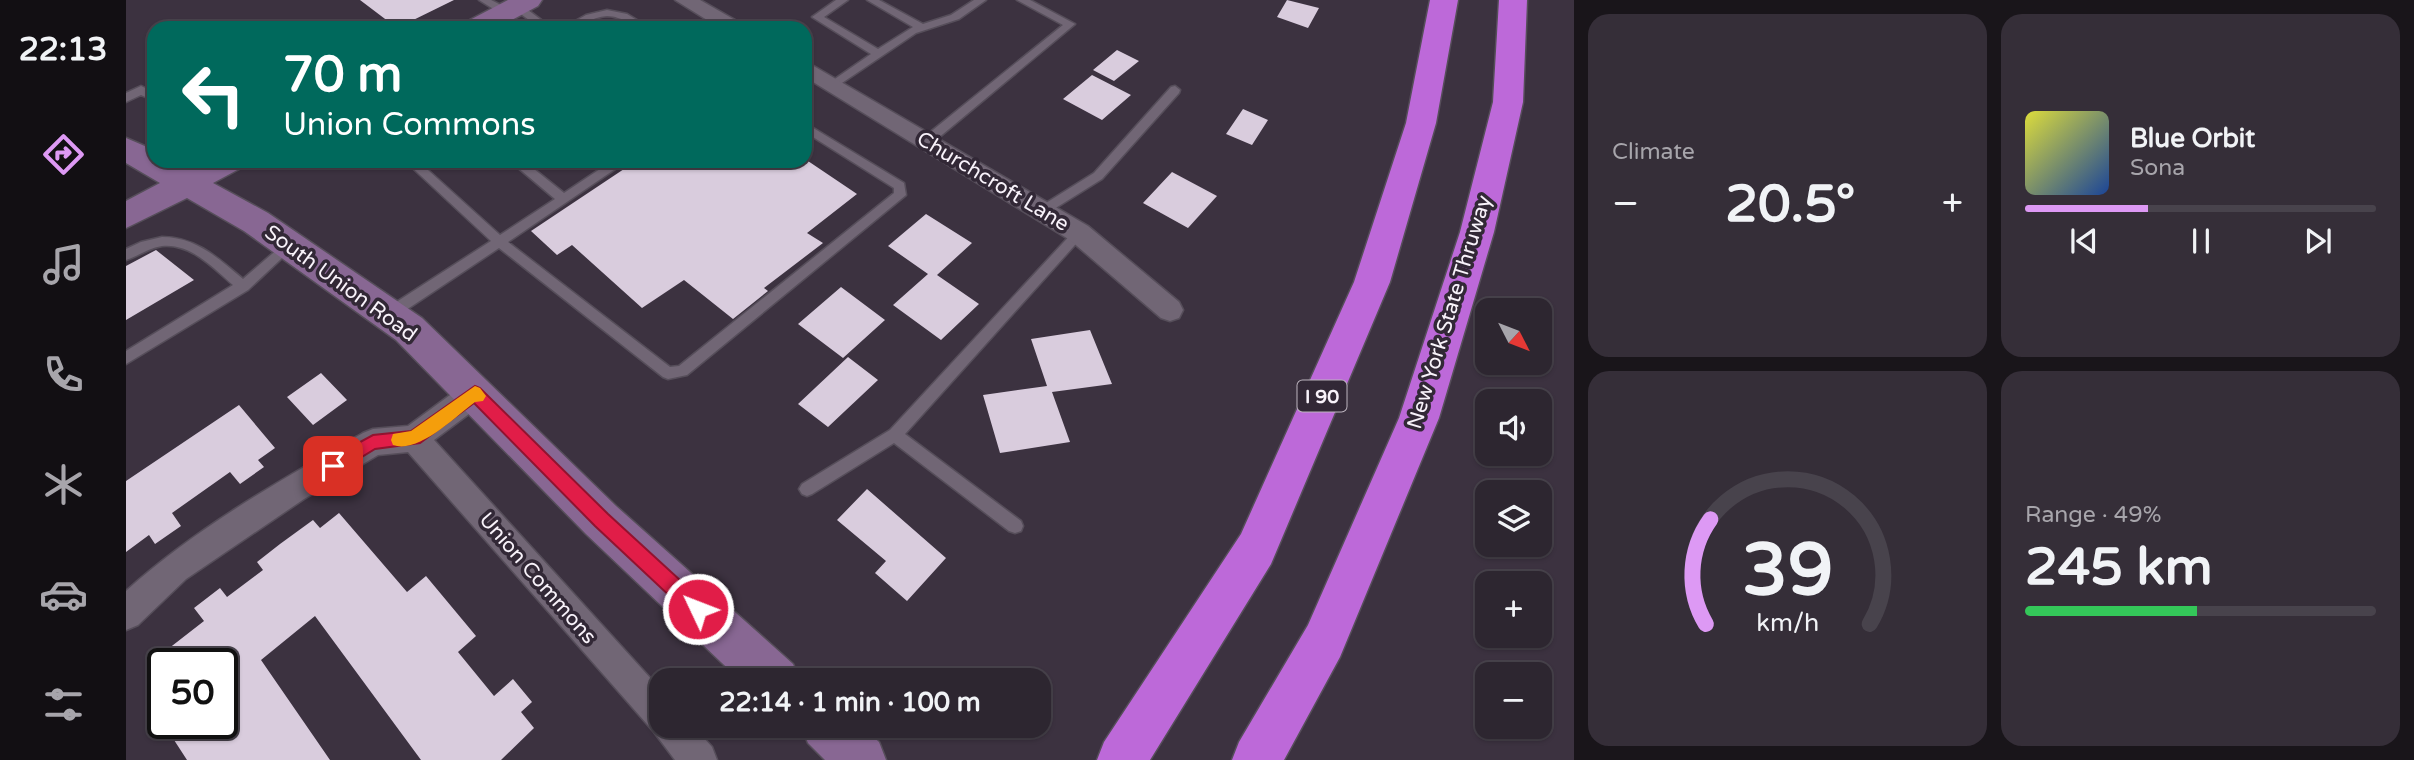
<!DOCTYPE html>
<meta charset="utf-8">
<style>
:root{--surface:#2d2630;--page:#352e38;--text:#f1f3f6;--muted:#a7a5ab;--line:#48434c;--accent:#dd99f4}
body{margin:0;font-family:"Varela Round",sans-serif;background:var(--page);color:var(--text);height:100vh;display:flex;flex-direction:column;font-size:26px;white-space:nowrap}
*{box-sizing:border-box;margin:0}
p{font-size:23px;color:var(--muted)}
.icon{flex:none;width:38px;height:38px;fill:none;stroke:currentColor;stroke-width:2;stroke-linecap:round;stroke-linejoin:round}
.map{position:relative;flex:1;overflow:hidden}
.side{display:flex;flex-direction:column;gap:14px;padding:14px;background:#19151a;width:840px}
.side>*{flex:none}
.banner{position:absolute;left:21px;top:21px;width:665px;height:147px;border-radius:21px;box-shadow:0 2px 5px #0004,0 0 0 2px var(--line);background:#00695c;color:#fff;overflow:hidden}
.needle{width:46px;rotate:132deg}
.fabs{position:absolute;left:1349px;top:298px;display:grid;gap:14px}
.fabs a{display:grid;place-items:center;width:77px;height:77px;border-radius:14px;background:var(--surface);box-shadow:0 2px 5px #0004,0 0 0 2px var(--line);font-size:35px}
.speed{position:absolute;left:21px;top:648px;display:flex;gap:14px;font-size:35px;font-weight:700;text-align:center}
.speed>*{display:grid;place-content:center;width:91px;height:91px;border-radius:50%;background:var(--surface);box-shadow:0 2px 5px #0004,0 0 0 2px var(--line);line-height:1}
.speed .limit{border:4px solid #111;border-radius:10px;background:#fff;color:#111}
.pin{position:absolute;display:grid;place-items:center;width:60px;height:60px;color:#fff;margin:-30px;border-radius:14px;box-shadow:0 4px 10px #0006}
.me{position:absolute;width:77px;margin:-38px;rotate:313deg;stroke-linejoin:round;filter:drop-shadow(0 0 5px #0008)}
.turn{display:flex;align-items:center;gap:24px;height:147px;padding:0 21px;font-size:32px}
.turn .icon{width:91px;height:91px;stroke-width:2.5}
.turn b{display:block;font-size:49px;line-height:60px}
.big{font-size:52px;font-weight:700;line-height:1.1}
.side .card{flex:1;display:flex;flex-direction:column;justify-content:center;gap:10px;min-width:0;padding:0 24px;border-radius:21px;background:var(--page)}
.side .dial{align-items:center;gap:0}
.dial svg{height:182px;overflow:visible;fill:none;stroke:var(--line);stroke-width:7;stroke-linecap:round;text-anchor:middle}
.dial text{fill:var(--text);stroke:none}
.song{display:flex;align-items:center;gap:21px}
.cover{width:84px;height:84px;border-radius:10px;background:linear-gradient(135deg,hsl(60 70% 55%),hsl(220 70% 35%))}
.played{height:7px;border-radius:4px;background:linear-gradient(90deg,var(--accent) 35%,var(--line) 35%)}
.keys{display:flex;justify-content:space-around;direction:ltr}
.heat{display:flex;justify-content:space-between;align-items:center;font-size:38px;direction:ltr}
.charge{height:10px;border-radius:5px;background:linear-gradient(90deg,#34c759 49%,var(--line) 0)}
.side .tiles{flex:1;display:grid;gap:14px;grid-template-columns:repeat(2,1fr)}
.trip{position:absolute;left:523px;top:668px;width:402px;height:70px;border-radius:21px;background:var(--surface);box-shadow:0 2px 5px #0004,0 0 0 2px var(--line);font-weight:700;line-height:70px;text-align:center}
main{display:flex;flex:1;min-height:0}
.menu{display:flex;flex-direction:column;width:126px;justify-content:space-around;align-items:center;background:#120f13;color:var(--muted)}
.menu .icon{width:49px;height:49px}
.menu .selected{color:var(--accent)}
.menu b{font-size:32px;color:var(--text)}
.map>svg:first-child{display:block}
</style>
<main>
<nav class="menu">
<b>22:13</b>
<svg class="icon selected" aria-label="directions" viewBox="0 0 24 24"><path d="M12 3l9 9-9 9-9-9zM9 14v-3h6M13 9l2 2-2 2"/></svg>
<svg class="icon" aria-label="music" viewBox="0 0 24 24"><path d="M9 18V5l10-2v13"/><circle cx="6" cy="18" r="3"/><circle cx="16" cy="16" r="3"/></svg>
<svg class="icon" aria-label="phone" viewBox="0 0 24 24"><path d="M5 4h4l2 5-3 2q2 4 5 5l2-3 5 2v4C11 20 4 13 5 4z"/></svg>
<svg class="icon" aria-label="climate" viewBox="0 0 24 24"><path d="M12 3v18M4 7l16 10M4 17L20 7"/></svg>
<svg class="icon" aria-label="car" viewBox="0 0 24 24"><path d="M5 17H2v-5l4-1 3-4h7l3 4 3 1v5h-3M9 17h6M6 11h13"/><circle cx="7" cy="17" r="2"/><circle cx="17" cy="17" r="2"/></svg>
<svg class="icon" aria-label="filters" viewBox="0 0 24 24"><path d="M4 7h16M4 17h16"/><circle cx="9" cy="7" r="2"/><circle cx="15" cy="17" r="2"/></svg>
</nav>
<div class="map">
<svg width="1448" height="760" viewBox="0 0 1448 760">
<rect width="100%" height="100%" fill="#3c3240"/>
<path fill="#d9ccdd" d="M 234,0 L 328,0 L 271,28 Z
M 1161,0 L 1193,8 L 1182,28 L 1151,17 Z
M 991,50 L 1013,61 L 988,81 L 967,70 Z
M 966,75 L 1005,95 L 976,120 L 937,99 Z
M 1117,109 L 1142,120 L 1126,145 L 1100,134 Z
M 510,161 L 682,161 L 731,194 L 681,233 L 697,243 L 638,288 L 642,291 L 607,319 L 558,280 L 516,308 L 446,245 L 431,255 L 405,231 Z
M 1046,172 L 1091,196 L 1062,228 L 1017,203 Z
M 800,214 L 846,243 L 811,275 L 853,304 L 815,340 L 767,305 L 802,274 L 762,246 Z
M 30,250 L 68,280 L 0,320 L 0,266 Z
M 715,287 L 759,320 L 717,358 L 672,324 Z
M 964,330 L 986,384 L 926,392 L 944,442 L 874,453 L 857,395 L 921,386 L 905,339 Z
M 722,357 L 752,380 L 702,427 L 672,404 Z
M 195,373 L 221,400 L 187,425 L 161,397 Z
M 113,405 L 149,448 L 132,460 L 138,467 L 114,484 L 104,472 L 46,513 L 55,526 L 29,544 L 23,535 L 0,552 L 0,481 Z
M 741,489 L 820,558 L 781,601 L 749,573 L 760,561 L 711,520 Z
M 213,513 L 281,592 L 300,576 L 350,636 L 332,652 L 368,696 L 387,679 L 406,702 L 395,712 L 408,728 L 375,760 L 295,760 L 189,616 L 135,660 L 204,760 L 61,760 L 37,723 L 96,723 L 96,663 L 24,663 L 78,621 L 68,608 L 94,588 L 101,597 L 137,570 L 131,562 L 154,544 L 187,520 L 194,528 Z"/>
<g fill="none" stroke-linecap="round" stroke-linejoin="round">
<defs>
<path id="lane" d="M 353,0 L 365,0 L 375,5 L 394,4 L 426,28 L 414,28 L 388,9 L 369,10 Z
M 710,0 L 722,0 L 698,17 L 752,49 L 787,27 L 741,0 L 753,0 L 797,24 L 825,15 L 848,0 L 860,0 L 833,19 L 790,33 L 707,89 L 703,87 L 703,83 L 745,54 L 686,17 Z
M 891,0 L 904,0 L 949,24 L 805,144 L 797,144 L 797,138 L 937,25 Z
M 481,10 L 501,14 L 524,28 C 506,28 497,16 481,16 C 465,17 454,28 437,28 L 460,15 Z
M 15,86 L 28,92 L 28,101 L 15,95 L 0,102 L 0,93 Z
M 1049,86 L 1054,90 L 1053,93 L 976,179 L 920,214 L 912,214 L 910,211 L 912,208 L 968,173 L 1045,87 Z
M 679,123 L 778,183 L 780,195 L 561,375 L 542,379 L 537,377 L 373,248 L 268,318 L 263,319 L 256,314 L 258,310 L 365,241 L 279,161 L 292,161 L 374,235 L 429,199 L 384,161 L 398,161 L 438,193 L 486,161 L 501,161 L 382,242 L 544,367 L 553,366 L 768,193 L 768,188 L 679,132 Z
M 953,228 L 959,233 L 957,236 L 779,434 L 895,521 L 897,526 L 895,531 L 889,533 L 883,531 L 768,443 L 686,494 L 681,496 L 676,494 L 673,489 L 676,484 L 764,430 L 949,230 Z
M 36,237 C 70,237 92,258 117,279 L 161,241 L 165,239 L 171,244 L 122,290 L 0,364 L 0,351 L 107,285 C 87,268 65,243 36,246 C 23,248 12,256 0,260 L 0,249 L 15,242 Z"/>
<path id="street" d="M 549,0 L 574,0 L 616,24 L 619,28 L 594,28 Z
M 679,61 L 962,226 L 1053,302 L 1057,310 L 1053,318 L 1044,321 L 1035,318 L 944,240 L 679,77 Z
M 349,381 L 359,384 L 363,393 L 359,402 L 308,440 L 536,691 L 536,726 L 567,726 L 586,747 L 591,760 L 549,760 L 528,732 L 282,452 L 252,455 L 178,499 L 60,579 L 12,625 L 0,630 L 0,591 C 71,527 155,480 237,433 L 247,429 L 282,426 L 339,384 Z"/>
<path id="secondary" d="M 382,0 L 416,0 L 412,6 L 371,28 L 336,28 L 340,22 Z
M 0,138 L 28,150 L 28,161 L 47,161 L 61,169 L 76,161 L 118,161 L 113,169 L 87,183 L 142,213 L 296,318 L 490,506 L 667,664 L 674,681 L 615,681 L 460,534 L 270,340 L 118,231 L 61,198 L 0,228 L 0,201 L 34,183 L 0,163 Z
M 675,726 L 735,726 L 753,742 L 760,760 L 699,760 L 682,743 Z"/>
<path id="highway" d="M 1304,0 L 1332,0 L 1310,123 L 1264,282 L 1145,564 L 1024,760 L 971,760 L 978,742 L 1115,534 L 1228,282 L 1280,123 Z
M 1373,0 L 1401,0 L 1397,102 L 1368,232 L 1313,418 L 1214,657 L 1158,760 L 1106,760 L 1113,742 L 1182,625 L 1273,418 L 1334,232 L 1367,102 Z"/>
</defs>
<use href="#lane" stroke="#564e5a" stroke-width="3"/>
<use href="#street" stroke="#564e5a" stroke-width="3"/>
<use href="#secondary" stroke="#564e5a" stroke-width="3"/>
<use href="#highway" stroke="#564e5a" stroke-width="3"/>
<use href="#lane" fill="#716675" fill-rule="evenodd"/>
<use href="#street" fill="#716675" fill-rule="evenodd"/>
<use href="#secondary" fill="#886793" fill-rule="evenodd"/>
<use href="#highway" fill="#bd69d9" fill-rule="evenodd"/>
</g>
<path fill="#e11d48" stroke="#92132f" stroke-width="2" d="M 349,386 L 354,388 L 482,514 L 579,603 L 581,609 L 579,616 L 572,619 L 565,616 L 469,526 L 348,403 L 294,443 L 249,449 L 213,471 L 207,473 L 201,471 L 199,466 L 201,460 L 247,435 L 285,431 Z"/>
<path fill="#f59e0b" d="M 349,386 L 354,388 L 360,396 L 357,401 L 349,402 C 329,417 292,454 267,445 L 265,440 L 267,434 L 285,431 Z"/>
<g text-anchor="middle" stroke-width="7" stroke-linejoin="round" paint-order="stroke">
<rect fill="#322836" stroke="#bdb5bf" stroke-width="2" x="1171.5" y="380.5" width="49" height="31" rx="5"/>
<g font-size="19" font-weight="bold" fill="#f8f2fa">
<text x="1196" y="403">I 90</text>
</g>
<g font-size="21" fill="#f8f2fa" stroke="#322836">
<text transform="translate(867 181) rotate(31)" y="7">Churchcroft Lane</text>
<text transform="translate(215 283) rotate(36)" y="7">South Union Road</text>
<text transform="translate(1323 312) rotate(-73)" y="7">New York State Thruway</text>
<text transform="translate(412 578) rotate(49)" y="7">Union Commons</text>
</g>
</g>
</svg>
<div class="fabs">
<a><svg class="needle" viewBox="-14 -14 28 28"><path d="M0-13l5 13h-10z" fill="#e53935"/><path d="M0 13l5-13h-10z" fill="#a7a5ab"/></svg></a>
<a><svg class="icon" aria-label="sound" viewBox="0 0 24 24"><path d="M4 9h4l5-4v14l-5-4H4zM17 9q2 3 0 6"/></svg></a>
<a><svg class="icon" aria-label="layers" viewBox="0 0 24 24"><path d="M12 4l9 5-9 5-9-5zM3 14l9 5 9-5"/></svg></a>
<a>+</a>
<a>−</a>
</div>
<div class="speed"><div class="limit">50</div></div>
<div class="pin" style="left:207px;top:466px;background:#d93025"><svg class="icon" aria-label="arrive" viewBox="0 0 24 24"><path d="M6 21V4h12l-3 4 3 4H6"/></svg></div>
<svg class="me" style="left:572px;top:609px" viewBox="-20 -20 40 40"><circle r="17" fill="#e11d48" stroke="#fff" stroke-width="3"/><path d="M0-11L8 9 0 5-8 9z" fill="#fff"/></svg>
<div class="trip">22:14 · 1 min · 100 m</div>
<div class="banner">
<div class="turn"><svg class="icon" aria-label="left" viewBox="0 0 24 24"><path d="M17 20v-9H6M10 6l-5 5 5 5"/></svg><div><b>70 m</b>Union Commons</div></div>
</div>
</div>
<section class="side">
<div class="tiles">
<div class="card"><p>Climate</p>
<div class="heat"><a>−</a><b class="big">20.5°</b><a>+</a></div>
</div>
<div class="card">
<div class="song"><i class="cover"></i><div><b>Blue Orbit</b><p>Sona</p></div></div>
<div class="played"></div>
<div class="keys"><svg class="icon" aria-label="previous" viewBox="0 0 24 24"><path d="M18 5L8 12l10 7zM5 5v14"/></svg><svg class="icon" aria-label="pause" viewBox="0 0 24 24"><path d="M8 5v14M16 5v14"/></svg><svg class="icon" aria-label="next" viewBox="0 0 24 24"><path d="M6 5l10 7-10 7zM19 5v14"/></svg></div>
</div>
<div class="card dial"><svg viewBox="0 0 100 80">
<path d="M14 69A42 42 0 1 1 86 69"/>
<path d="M14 69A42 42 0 0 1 16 23" stroke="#dd99f4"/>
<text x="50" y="56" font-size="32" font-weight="700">39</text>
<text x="50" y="72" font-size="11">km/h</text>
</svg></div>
<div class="card"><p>Range · 49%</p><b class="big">245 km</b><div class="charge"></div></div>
</div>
</section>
</main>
